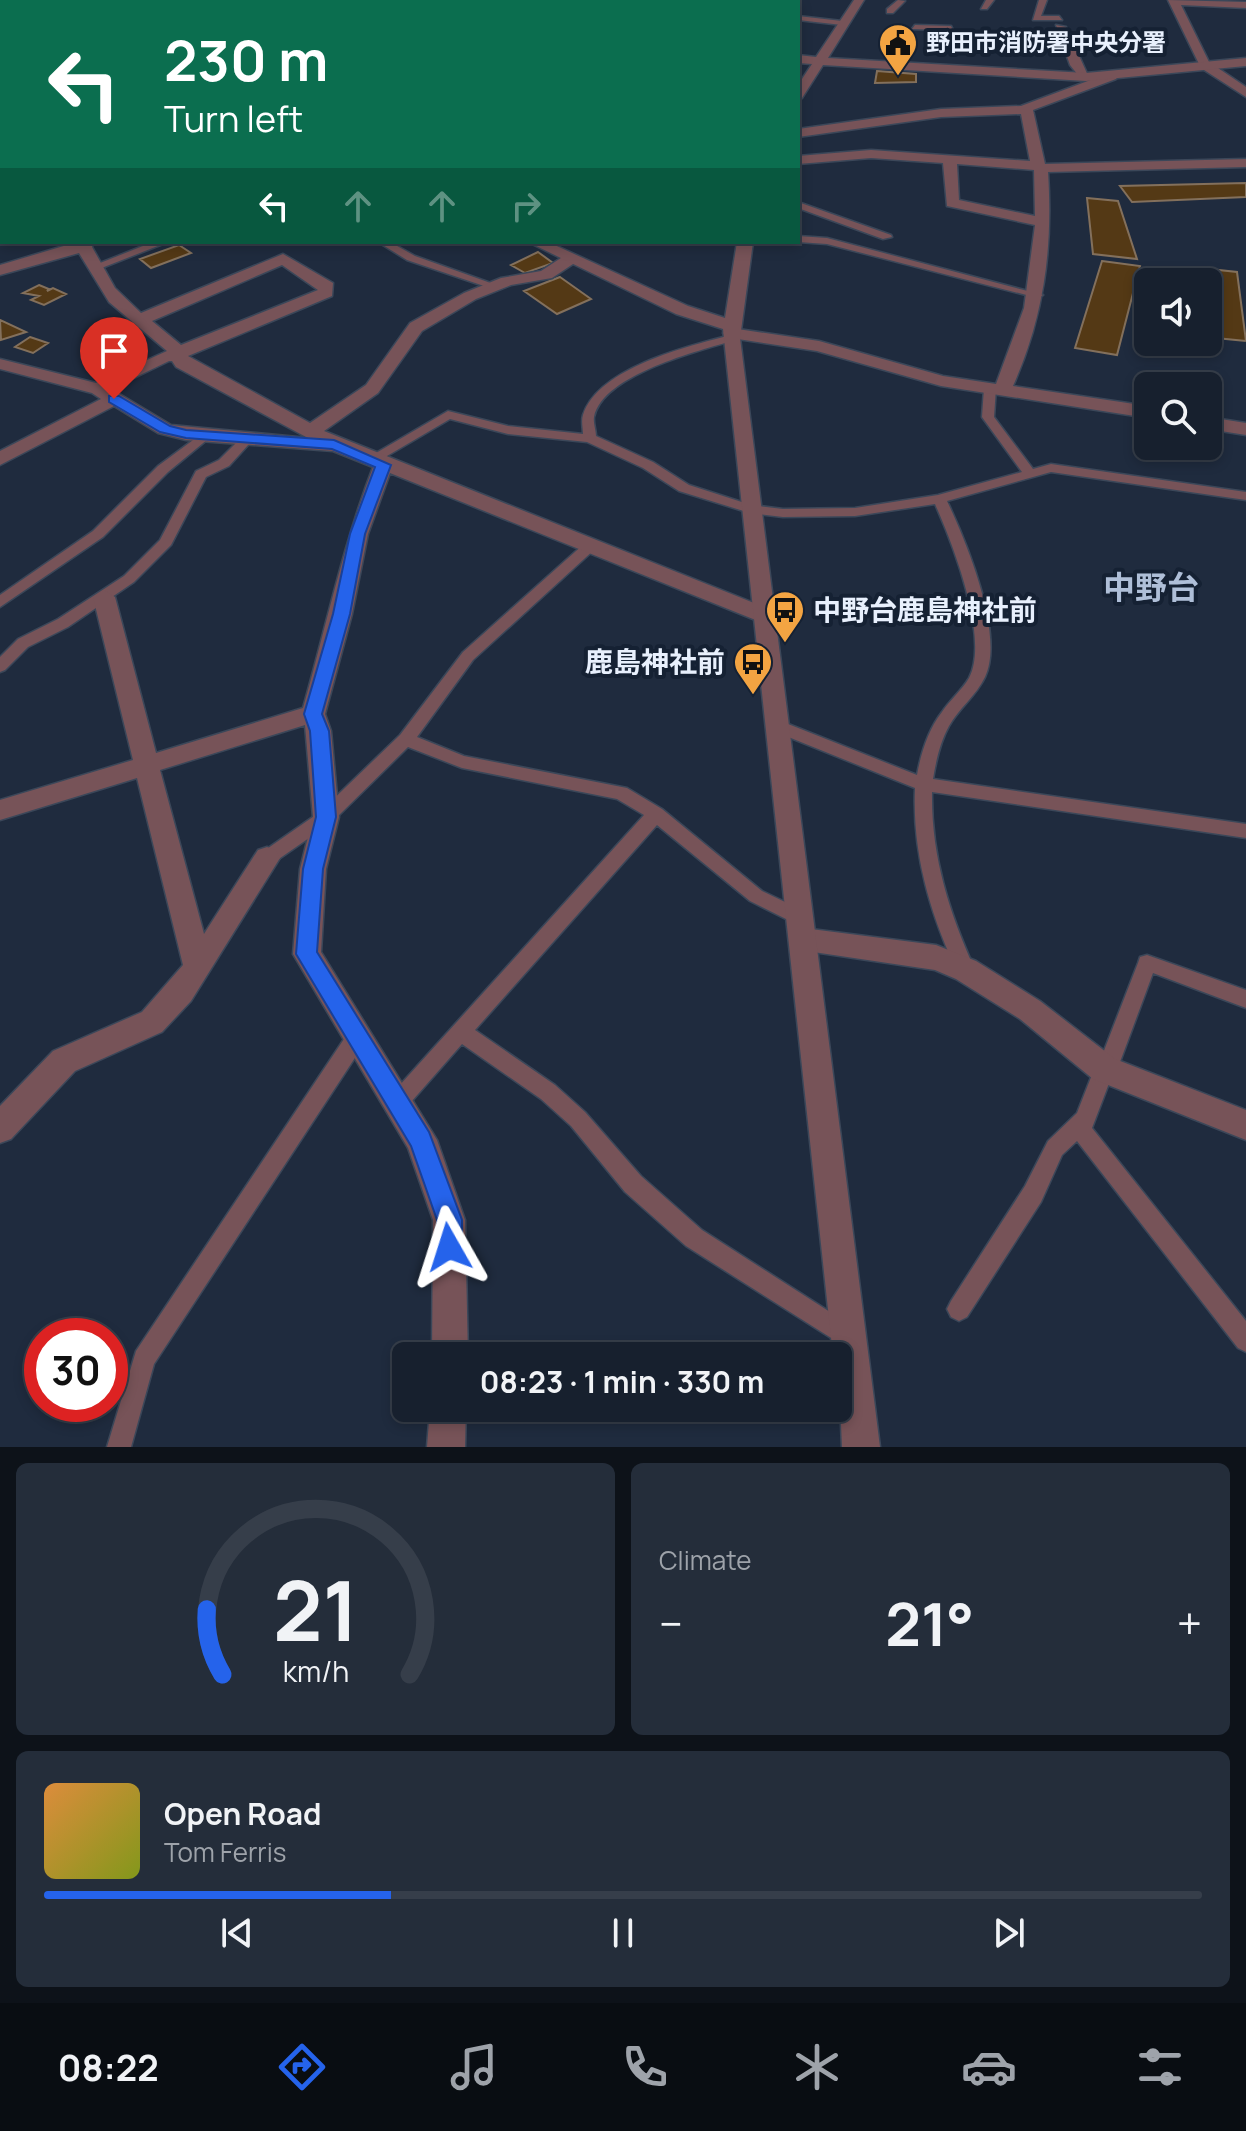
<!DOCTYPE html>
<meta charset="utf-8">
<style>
:root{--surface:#17202e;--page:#242d3a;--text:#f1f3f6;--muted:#9ea3aa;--line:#363e4a;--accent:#2563eb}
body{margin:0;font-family:Manrope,"Noto Sans JP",sans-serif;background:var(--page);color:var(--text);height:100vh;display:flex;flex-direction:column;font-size:30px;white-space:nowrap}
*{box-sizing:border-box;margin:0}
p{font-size:26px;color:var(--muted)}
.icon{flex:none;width:44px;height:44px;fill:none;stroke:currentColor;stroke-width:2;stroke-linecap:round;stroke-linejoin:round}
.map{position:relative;height:1447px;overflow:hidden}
.side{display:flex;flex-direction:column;gap:16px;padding:16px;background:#0d1219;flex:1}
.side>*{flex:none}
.guide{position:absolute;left:0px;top:0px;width:800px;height:244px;box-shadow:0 4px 12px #0003,0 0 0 2px var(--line);background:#0b6e4f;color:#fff;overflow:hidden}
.controls{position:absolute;left:1134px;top:268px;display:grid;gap:16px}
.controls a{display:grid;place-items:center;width:88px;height:88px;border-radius:12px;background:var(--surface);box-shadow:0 4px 12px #0003,0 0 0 2px var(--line);font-size:40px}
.speed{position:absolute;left:24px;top:1318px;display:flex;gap:16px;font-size:40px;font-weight:700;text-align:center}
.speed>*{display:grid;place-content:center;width:104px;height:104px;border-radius:50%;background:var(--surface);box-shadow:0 4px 12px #0003,0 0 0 2px var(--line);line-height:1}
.speed .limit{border:12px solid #d22;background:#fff;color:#111}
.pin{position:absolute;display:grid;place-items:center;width:68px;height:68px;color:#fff;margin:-82px -34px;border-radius:50% 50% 50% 0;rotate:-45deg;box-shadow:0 0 8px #0007}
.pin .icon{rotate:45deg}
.me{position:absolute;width:88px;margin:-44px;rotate:354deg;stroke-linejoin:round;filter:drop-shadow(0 0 6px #0008)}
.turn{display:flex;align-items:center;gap:28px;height:168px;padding:0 32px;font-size:36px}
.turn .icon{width:104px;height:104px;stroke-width:2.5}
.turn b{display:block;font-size:56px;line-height:68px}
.lanes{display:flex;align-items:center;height:76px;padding:0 32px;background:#0003;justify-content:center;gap:40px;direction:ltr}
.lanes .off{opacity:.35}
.big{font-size:60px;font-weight:700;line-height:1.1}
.side .tile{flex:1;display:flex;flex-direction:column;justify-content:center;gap:12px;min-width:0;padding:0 28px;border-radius:12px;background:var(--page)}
.side .dial{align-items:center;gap:0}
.dial svg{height:208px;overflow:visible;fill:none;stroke:var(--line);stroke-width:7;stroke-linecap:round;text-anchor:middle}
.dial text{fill:var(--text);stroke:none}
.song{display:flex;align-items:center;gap:24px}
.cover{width:96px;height:96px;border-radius:12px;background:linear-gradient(135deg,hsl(30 70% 55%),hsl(70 70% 35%))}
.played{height:8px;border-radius:4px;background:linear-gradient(90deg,var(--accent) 30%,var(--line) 30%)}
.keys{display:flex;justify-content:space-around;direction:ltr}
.heat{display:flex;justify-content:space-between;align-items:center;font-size:44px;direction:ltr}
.side .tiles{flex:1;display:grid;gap:16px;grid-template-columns:1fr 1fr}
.tile:last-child{grid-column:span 2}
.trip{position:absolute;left:392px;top:1342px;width:460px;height:80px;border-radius:12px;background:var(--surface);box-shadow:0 4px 12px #0003,0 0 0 2px var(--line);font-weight:700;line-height:80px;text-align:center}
.tab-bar{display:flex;height:128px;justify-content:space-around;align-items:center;background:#090d12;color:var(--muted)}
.tab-bar .icon{width:56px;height:56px}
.tab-bar .selected{color:var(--accent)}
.tab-bar b{font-size:36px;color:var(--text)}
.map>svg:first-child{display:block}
</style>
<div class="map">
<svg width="1246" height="1447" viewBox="0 0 1246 1447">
<rect width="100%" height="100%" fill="#1f2b3e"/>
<path fill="#543915" stroke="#83705c" stroke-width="2" d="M 877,71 L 916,74 L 916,82 L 875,83 Z
M 1246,183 L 1246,197 L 1132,202 L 1120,186 Z
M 1087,198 L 1118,201 L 1137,259 L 1093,254 Z
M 179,245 L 191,253 L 151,268 L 140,259 Z
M 538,252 L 553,263 L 525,273 L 511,265 Z
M 1102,261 L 1140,266 L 1117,355 L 1075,348 Z
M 1200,268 L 1237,272 L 1246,341 L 1216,338 L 1208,303 L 1208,282 L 1203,282 Z
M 560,277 L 591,299 L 557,314 L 524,291 Z
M 39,285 L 49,289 L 47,291 L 53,288 L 66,294 L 44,305 L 31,300 L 39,296 L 23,293 Z
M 0,320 L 26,332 L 1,340 Z
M 30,337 L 48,343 L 33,353 L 15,347 Z"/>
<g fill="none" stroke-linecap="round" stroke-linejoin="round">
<defs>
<path id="service" d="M 173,0 L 182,0 L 184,2 L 175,2 Z
M 898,0 L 905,1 L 893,13 L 887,13 L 887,9 Z
M 986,0 L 994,0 L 987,9 L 981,9 Z
M 1039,0 L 1047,0 L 1041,16 L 1059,16 L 1062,20 L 1033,20 Z
M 798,16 L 842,21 L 846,23 L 842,25 L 798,20 Z
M 915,25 L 951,26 L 956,36 L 1064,35 L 1068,37 L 1064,39 L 954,40 L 946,30 L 912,29 Z
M 798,202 L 891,235 L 892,237 L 883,239 L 798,208 Z
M 798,236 L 827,238 L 1043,295 L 1038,298 L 827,244 L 798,242 Z
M 153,242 L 168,242 L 99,269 L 90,267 Z
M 378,242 L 390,242 L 415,256 L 499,286 L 490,288 L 407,260 Z
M 731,335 L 737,338 L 735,340 C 699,351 603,374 594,417 C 593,422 596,431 596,436 L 653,462 L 689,485 L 751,505 L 783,509 L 855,508 L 938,495 L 1022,472 L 982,417 L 984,388 L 990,384 L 996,388 L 994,417 L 1033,469 L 1051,464 L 1246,492 L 1246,500 L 1051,472 L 947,501 C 966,541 1005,635 985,677 C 976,696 959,708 949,726 C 940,742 936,761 933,779 L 1246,824 L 1246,838 L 932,792 C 931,856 949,912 975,970 L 973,976 L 966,978 L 959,976 C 931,916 912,855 915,788 L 771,730 L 769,726 L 771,722 L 783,722 L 917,775 C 921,753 928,730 942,712 C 950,700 962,690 969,678 C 990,638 952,542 935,504 L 855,516 L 783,517 L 750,513 L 679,491 L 643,468 L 587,442 L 508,434 L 450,419 L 375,463 L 365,463 L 364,460 L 448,411 L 508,426 L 583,434 C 583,428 581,421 583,415 C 598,368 688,346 731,335 Z
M 204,432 L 210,436 L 208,439 L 168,472 L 103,537 L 0,607 L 0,595 L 93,531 L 158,466 Z
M 245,437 L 251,441 L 249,444 L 229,466 L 206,477 L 171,545 L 134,582 L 68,627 L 28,647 L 5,670 L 0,672 L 0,657 L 18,639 L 58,619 L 124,576 L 160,540 L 196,471 L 219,460 L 241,438 Z
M 590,541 L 597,546 L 595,549 L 473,660 L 417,737 L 464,756 L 627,788 L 662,809 L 762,891 L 806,912 L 809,918 L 806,924 L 800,926 L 750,901 L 657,825 L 475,1030 L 555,1085 L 585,1112 L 641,1176 L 702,1230 L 855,1328 L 859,1336 L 855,1344 L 847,1348 L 686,1246 L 625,1192 L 571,1126 L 541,1099 L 462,1044 L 404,1110 L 397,1113 L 390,1110 L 387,1103 L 390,1096 L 644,815 L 617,799 L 462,768 L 408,747 L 332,822 L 273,863 L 267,865 L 261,863 L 258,858 L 261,853 L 320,812 L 400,735 L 463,652 L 585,543 Z
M 1147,955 L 1246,990 L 1246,1008 L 1153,973 L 1117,1070 L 1111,1078 L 1092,1128 L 1246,1321 L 1246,1352 L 1238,1348 L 1077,1141 L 1062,1155 L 1041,1202 L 967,1317 L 959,1321 L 951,1317 L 947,1309 L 951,1301 L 1025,1186 L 1048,1141 L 1077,1113 L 1097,1062 L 1100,1061 L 1138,963 L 1140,957 Z
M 357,1028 L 364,1030 L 367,1037 L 364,1044 L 154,1364 L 131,1447 L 107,1447 L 136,1351 L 350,1030 Z"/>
<path id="minor" d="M 619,0 L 629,0 L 629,2 L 619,2 Z
M 1168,0 L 1246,2 L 1246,8 L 1181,5 L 1209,62 L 1246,87 L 1246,97 L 1201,68 Z
M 0,2 L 2,2 L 2,9 L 0,9 Z
M 1056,25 L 1066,27 L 1090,80 L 1082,80 L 1070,65 Z
M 1112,72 L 1118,76 L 1116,79 L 1033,110 L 1045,164 L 1246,159 L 1246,167 L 1048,172 C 1053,249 1044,316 1013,386 L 1148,406 L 1148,418 L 941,386 L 817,351 L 731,338 L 723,333 L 731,328 L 819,341 L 943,376 L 996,384 L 1024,308 L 1035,225 L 947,206 L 943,163 L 871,158 L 798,164 L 798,156 L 871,150 L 1030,161 L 1021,114 L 941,117 L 798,137 L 798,129 L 941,109 L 1021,106 ZM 957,164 L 1034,170 L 1035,216 L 959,200 Z
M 0,93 L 2,94 L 2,102 L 0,101 Z
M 0,157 L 2,157 L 0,166 Z
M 77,242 L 93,242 L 92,247 L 115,288 L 141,313 L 283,254 L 333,283 L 332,296 L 188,356 L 310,423 L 366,385 L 410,323 L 464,293 L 501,278 L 541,271 L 564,256 L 576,256 L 576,262 L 552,278 L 511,285 L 476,299 L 422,331 L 378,393 L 324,431 L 774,611 L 777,616 L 774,621 L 758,621 L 390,473 L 368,534 L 352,614 L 325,714 L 331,731 L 339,817 L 326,869 L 321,952 L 437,1140 L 465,1220 L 468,1356 L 432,1356 L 433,1220 L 408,1148 L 293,954 L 300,869 L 313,817 L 305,725 L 160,770 L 204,934 L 258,850 L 267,847 L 276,850 L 280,858 L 191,1001 L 162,1032 L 75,1071 L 11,1139 L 0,1143 L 0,1106 L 53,1051 L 142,1012 L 183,965 L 137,778 L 0,820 L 0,800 L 133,760 L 93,597 L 104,590 L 115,597 L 156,753 L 303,708 C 326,627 343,545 373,467 L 333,451 L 186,440 L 158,433 L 114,406 L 0,465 L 0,451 L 101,399 L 92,393 L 0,369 L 0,359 L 96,383 L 167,351 L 109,302 L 79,253 L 0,275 L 0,265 ZM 282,265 L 318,290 L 181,345 L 152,321 ZM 169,361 L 172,361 L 176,367 L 308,438 L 171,425 L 111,389 Z
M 1208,417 L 1246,423 L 1246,435 L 1208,429 Z
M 803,928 L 936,945 L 976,961 L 1040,1001 L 1115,1059 L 1246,1110 L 1246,1140 L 1093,1079 L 1020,1019 L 956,979 L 935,970 L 793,949 L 789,940 L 793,931 Z
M 430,1408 L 466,1408 L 465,1447 L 427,1447 Z"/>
<path id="tertiary" d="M 466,0 L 482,0 L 483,2 L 467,2 Z
M 854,0 L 864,0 L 828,58 L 1086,73 L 1246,58 L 1246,66 L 1086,81 L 823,65 L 802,98 L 798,99 L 798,85 L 812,64 L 798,63 L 798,55 L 816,57 Z
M 528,242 L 548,242 L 688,306 L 725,318 L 737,242 L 753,242 L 740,338 L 880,1447 L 842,1447 L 838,1356 L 833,1356 L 723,329 L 676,314 Z"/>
<path id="primary" d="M 2,70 L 2,78 L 0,79 L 0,71 Z"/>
</defs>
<use href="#service" stroke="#3b4759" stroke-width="3"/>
<use href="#minor" stroke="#3b4759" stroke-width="3"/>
<use href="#tertiary" stroke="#3b4759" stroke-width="3"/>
<use href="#primary" stroke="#3b4759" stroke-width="3"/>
<use href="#service" fill="#775358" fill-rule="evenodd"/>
<use href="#minor" fill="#775358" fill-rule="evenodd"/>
<use href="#tertiary" fill="#775358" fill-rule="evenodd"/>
<use href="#primary" fill="#c17a85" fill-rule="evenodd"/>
</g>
<path fill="#2563eb" stroke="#184099" stroke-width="2" d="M 109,396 L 119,396 L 170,426 L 186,430 L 334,440 L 391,465 L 365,534 L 350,614 L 322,714 L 329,731 L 336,817 L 323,869 L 317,952 L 429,1132 L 462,1220 L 462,1247 L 458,1256 L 449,1260 L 440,1256 L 437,1220 L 411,1146 L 296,954 L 303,869 L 316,817 L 310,731 L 304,714 L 333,614 L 350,534 L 375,467 L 332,449 L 186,438 L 160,432 L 109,402 Z"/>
<defs>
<symbol id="civic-pin" viewBox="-11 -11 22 30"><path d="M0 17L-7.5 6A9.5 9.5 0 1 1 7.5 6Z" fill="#f3a442" stroke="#152133"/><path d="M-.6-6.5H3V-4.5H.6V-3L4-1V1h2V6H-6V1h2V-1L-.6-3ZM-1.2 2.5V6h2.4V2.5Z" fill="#111"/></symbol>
<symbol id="bus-pin" viewBox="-11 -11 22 30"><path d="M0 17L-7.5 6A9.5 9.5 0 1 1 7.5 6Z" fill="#f3a442" stroke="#152133"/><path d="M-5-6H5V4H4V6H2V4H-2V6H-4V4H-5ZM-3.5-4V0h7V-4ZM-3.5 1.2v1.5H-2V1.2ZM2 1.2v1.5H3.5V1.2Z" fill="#111"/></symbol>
</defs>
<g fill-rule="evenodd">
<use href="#civic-pin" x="876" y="21" width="44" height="60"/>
<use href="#bus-pin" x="763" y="588" width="44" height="60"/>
<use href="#bus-pin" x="731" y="640" width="44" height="60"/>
</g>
<g text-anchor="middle" stroke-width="8" stroke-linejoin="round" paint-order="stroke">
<g font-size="24" font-weight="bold" fill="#e8f0fd" stroke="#152133" text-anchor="start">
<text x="926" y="51">野田市消防署中央分署</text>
</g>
<g font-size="28" font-weight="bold" fill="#e8f0fd" stroke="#152133" text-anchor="start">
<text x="813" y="620">中野台鹿島神社前</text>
<text x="725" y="672" text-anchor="end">鹿島神社前</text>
</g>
<g font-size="32" font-weight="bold" fill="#afbfd8" stroke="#152133">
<text x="1151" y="599">中野台</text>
</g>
</g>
</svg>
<div class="controls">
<a><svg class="icon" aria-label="sound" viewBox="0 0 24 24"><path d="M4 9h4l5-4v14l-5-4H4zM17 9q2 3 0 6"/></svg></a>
<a><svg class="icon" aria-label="search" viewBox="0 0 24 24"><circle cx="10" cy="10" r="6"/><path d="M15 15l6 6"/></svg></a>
</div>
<div class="speed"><div class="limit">30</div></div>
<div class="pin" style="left:114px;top:399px;background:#d93025"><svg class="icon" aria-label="arrive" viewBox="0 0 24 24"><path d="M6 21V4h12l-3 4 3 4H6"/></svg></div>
<svg class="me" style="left:449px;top:1247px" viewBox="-20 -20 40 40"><path d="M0-17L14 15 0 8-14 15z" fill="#2563eb" stroke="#fff" stroke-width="4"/></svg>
<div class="trip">08:23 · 1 min · 330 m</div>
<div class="guide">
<div class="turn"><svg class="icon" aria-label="left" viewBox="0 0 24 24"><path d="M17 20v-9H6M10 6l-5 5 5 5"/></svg><div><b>230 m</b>Turn left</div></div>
<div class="lanes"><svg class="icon" aria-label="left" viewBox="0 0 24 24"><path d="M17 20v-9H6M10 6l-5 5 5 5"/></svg><svg class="icon off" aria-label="ahead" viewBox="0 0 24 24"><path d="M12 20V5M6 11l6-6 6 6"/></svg><svg class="icon off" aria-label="ahead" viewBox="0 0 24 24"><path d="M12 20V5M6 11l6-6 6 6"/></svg><svg class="icon off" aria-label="right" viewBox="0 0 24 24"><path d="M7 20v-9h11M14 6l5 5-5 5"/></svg></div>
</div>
</div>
<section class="side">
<div class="tiles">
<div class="tile dial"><svg viewBox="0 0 100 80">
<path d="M14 69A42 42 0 1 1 86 69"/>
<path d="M14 69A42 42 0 0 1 8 44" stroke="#2563eb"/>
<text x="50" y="56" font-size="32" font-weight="700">21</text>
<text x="50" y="72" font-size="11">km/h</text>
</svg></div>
<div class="tile"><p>Climate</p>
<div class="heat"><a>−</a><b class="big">21°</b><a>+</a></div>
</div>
<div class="tile">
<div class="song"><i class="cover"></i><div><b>Open Road</b><p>Tom Ferris</p></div></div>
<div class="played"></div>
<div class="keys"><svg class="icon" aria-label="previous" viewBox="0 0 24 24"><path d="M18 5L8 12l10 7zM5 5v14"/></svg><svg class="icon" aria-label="pause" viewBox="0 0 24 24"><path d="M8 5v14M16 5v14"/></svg><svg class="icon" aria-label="next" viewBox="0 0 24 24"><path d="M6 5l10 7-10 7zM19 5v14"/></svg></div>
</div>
</div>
</section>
<nav class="tab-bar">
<b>08:22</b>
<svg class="icon selected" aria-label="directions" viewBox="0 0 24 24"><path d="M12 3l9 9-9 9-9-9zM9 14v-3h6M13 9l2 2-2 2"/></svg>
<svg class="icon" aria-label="music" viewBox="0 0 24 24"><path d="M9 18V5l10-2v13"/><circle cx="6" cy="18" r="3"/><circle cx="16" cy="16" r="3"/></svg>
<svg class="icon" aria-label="phone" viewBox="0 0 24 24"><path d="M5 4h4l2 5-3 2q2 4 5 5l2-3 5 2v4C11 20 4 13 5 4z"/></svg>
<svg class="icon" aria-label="climate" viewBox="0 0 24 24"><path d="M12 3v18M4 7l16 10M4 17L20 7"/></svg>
<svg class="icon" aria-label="car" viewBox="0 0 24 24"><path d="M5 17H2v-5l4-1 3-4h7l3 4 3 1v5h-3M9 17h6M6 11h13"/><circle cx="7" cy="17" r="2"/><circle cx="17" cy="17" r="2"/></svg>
<svg class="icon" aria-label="filters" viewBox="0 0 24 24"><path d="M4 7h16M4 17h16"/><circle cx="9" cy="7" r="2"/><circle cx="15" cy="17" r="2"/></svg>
</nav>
